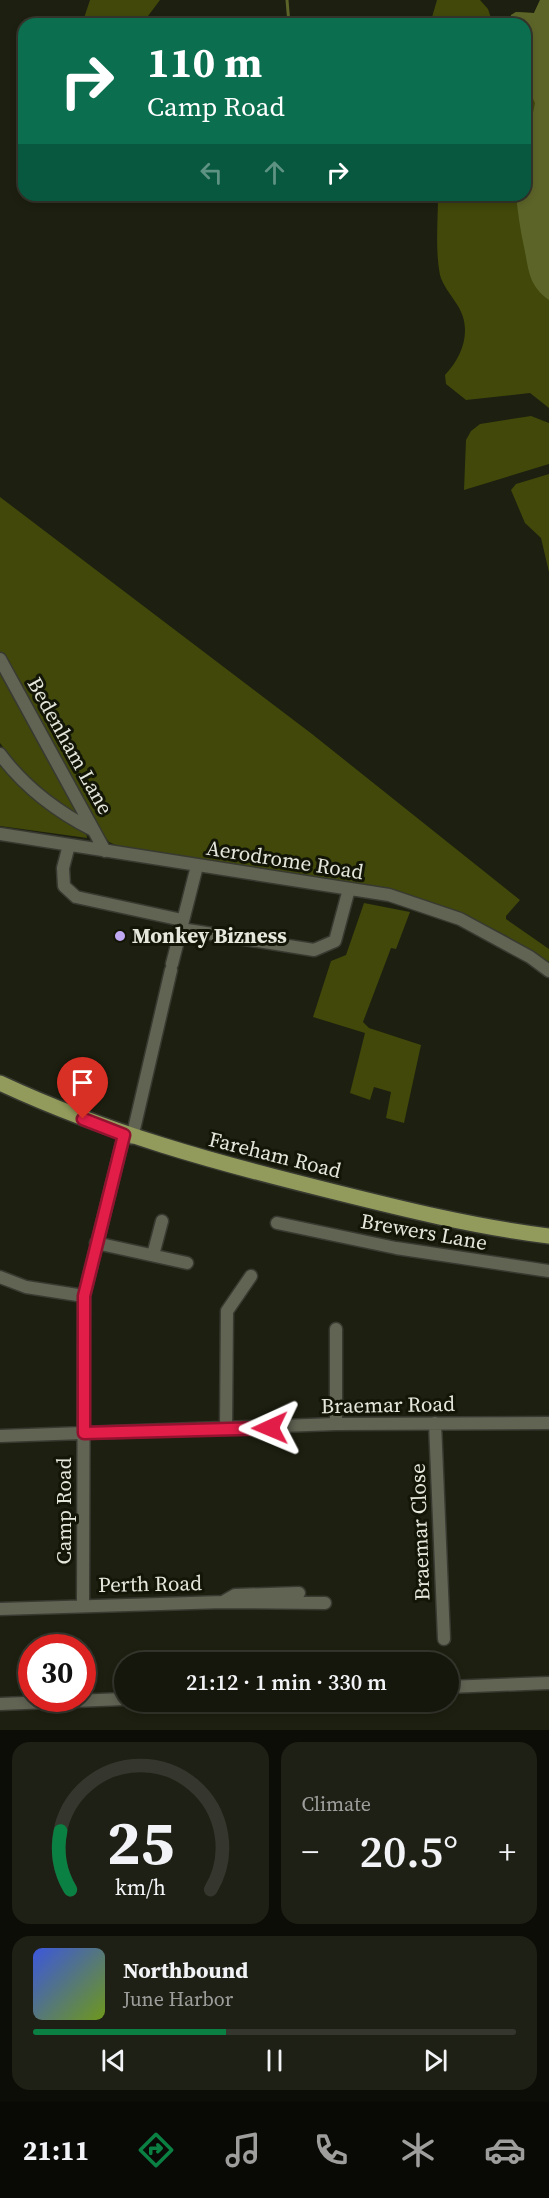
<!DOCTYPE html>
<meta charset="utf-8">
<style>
:root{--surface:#16170c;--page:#1f2015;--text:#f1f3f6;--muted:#9e9f9d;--line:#35362d;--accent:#0b8043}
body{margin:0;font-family:"Source Serif 4",serif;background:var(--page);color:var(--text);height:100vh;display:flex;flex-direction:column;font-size:22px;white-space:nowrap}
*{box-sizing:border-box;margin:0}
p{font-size:20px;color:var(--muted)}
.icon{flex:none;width:33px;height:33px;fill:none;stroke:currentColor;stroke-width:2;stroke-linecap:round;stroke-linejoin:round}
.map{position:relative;height:1730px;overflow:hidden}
.drawer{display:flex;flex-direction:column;gap:12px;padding:12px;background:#0c0d07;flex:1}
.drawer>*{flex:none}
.hud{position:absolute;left:18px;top:18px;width:513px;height:183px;border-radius:18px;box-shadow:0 3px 9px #0003,0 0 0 2px var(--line);background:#0b6e4f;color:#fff;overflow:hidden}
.speed{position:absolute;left:18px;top:1634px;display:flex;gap:12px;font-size:30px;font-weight:700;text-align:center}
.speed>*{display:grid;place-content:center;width:78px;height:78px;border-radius:50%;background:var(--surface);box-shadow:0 3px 9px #0003,0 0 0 2px var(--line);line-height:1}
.speed .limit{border:9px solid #d22;background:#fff;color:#111}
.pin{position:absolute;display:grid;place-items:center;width:51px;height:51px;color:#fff;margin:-62px -26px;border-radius:50% 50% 50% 0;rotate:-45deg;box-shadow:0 0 6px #0007}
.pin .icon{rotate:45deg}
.me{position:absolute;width:66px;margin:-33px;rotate:269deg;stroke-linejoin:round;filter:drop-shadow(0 0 4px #0008)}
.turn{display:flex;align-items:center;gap:21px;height:126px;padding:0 30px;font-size:27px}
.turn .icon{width:78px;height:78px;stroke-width:2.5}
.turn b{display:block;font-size:42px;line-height:51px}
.lanes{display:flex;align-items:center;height:57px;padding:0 30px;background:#0003;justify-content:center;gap:30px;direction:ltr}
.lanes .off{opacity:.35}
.big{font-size:45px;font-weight:600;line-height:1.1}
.drawer .widget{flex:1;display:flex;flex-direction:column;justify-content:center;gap:9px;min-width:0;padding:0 21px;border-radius:18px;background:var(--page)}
.drawer .dial{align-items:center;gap:0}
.dial svg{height:156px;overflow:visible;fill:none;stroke:var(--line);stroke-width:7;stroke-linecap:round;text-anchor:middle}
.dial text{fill:var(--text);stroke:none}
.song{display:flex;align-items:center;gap:18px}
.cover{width:72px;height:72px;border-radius:9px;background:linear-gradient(135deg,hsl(230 70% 55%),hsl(80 70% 35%))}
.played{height:6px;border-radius:3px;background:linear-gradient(90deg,var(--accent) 40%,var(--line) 40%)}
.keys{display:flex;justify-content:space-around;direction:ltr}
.heat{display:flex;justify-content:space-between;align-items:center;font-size:33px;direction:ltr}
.drawer .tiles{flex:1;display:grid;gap:12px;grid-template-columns:1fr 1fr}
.widget:last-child{grid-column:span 2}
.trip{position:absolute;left:114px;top:1652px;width:345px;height:60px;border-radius:30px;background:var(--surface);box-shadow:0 3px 9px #0003,0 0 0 2px var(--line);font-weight:600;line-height:60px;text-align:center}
.menu{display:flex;height:96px;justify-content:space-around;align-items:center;background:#090905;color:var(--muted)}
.menu .icon{width:42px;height:42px}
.menu .on{color:var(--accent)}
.menu b{font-size:27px;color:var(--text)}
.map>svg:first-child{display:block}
</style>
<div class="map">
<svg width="549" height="1730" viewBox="0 0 549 1730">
<rect width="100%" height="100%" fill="#1d1f10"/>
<path fill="#41480a" d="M 90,0 L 160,0 L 142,24 L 82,24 Z
M 437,0 L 480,0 L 488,9 L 493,24 L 430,24 Z
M 540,0 L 549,0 L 549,408 L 530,393 L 466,400 L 446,384 L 445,375 C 464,355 473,327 456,303 C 450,293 443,286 440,275 C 435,249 438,221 438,195 L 525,195 L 525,24 L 509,24 L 511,15 L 516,12 L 534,13 Z
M 531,416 L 549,423 L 549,464 L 464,490 L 466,440 L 471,431 L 480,424 Z
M 549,474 L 549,572 L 541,538 L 525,523 L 511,490 L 516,484 Z
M 0,497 L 312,734 L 520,900 L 506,916 L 506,919 L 549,949 L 549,962 L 505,935 L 465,915 L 399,892 L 118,846 L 109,842 L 94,823 L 0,652 Z
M 0,670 L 78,811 L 75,815 L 24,775 L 0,743 Z
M 0,764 C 21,793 54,817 86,832 L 87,838 L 0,826 Z
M 364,903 L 410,912 L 396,949 L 391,948 L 363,1022 L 369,1028 L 421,1045 L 404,1123 L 386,1118 L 391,1092 L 374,1087 L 370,1100 L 350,1093 L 365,1033 L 313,1017 L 331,961 L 346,955 Z"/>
<path fill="#5d6428" d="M 540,0 L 549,0 L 549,300 C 528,285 529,270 524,247 C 520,229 518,213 516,195 L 525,195 L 525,152 L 535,103 L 525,82 L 525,24 L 509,24 L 511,15 L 516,12 L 534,13 Z"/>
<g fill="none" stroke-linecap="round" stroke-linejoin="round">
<path stroke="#5d6428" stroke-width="3" d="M 287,0 L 289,24"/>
<defs>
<path id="minor" d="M 0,659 L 105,851
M 0,754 C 25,788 56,811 93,830
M 0,834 L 389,895 L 460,919 L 530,957 L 549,971
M 69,845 L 63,868 L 64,886 L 76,897 L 182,920
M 181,929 L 314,950 L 335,941 L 349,889
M 172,964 L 197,866
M 132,1138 L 171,970
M 277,1223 L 396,1248 L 549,1271
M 96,1243 L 187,1263
M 153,1255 L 162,1221
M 0,1277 L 26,1287 L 84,1296
M 336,1329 L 336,1424
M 435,1423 L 444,1639
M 226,1429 L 227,1311 L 251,1276
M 0,1436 L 336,1424 L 549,1423
M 223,1602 L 325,1603
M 83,1605 L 84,1296 L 124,1135
M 0,1609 L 223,1602 L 235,1595 L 299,1593
M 448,1687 L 549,1683
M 0,1704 L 124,1699"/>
<path id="major" d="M 0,1083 C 107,1133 217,1163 331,1191 C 403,1209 475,1227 549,1236"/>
</defs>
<use href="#minor" stroke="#383a31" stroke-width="15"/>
<use href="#major" stroke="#383a31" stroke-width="18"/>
<use href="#minor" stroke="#616453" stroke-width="12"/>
<use href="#major" stroke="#929b5b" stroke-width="15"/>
</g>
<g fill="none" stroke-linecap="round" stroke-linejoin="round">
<defs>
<path id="route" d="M 83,1119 L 124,1135 L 84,1296 L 84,1433 L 270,1428"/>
</defs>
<use href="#route" stroke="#92132f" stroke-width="15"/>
<use href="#route" stroke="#e11d48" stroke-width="10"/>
</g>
<circle fill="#c0a8f3" stroke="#131607" stroke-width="2" cx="120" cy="936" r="6"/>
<g text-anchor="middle" stroke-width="6" stroke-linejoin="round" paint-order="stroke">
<g font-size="21" fill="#e5e7dd" stroke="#131607">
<text transform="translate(70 746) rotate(61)" y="7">Bedenham Lane</text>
<text transform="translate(285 860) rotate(9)" y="7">Aerodrome Road</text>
<text transform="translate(275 1155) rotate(14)" y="7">Fareham Road</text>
<text transform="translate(424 1232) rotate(10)" y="7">Brewers Lane</text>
<text transform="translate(388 1405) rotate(-1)" y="7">Braemar Road</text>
<text transform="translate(64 1511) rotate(-90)" y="7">Camp Road</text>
<text transform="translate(420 1532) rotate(-92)" y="7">Braemar Close</text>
<text transform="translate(150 1584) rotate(-1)" y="7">Perth Road</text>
</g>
<g font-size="21" font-weight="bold" fill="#e5e7dd" stroke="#131607" text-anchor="start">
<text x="132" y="943">Monkey Bizness</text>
</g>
</g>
</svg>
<div class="speed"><div class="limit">30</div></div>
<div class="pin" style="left:83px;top:1119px;background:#d93025"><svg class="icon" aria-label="arrive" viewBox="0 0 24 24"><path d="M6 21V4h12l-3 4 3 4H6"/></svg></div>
<svg class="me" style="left:270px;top:1428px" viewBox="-20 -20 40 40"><path d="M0-17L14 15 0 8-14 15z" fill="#e11d48" stroke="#fff" stroke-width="4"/></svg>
<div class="trip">21:12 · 1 min · 330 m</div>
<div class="hud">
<div class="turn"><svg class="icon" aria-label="right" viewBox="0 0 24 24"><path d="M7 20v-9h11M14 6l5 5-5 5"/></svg><div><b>110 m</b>Camp Road</div></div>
<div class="lanes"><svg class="icon off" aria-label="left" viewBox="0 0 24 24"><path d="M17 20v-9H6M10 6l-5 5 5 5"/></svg><svg class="icon off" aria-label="ahead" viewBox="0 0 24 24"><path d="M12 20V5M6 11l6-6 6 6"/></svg><svg class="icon" aria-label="right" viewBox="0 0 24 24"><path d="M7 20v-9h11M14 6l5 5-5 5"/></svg></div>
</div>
</div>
<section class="drawer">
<div class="tiles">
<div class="widget dial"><svg viewBox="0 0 100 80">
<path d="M14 69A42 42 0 1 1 86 69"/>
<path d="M14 69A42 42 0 0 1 9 39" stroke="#0b8043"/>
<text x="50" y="56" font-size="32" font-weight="700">25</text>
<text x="50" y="72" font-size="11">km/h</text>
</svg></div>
<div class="widget"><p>Climate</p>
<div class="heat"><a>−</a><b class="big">20.5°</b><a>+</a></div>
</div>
<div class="widget">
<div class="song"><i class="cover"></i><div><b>Northbound</b><p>June Harbor</p></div></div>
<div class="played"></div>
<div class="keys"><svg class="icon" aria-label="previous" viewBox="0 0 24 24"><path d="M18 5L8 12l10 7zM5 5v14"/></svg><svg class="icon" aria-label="pause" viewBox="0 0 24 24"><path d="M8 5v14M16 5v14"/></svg><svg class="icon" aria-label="next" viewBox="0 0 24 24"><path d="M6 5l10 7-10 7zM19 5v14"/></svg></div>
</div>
</div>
</section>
<nav class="menu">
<b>21:11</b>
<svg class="icon on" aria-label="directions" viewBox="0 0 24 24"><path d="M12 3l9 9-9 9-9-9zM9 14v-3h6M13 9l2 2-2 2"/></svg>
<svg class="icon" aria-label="music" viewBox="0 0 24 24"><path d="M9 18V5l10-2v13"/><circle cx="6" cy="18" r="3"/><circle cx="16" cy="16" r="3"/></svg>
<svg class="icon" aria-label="phone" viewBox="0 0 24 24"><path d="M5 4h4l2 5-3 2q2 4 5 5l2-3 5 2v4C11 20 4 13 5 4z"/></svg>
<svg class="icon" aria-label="climate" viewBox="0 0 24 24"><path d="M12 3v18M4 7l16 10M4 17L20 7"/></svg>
<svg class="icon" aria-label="car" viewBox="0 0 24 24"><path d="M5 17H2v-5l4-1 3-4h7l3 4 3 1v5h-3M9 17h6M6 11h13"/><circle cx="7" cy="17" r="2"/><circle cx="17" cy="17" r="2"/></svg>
</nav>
